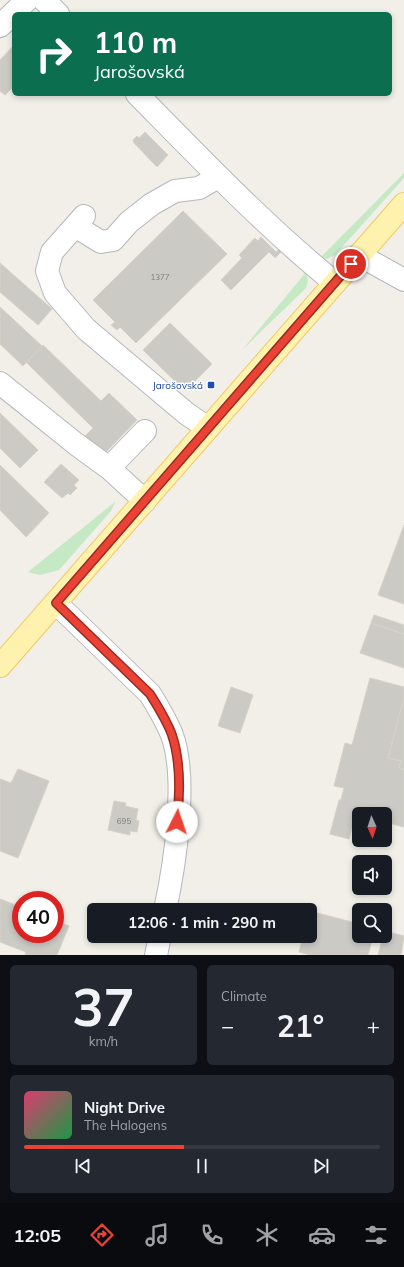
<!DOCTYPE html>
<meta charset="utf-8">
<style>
:root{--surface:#171b24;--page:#242831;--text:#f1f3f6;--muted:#9ea1a6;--line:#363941;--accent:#ea4335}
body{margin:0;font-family:Mulish,sans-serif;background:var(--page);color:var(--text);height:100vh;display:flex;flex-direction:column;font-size:15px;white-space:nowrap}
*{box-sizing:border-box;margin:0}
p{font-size:13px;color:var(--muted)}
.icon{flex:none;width:22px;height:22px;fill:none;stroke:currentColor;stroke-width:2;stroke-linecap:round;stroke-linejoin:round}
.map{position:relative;height:955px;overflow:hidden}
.side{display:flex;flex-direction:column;gap:10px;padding:10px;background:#0d0f14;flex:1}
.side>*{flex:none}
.hud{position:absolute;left:12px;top:12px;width:380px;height:84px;border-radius:6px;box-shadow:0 2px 6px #0003;background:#0b6e4f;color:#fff;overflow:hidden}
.needle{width:26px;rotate:177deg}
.fabs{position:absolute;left:352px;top:807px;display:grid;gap:8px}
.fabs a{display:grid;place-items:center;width:40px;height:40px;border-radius:6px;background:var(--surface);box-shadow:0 2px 6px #0003;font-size:20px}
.speed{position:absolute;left:12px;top:891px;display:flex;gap:8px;font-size:20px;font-weight:700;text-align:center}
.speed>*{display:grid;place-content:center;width:52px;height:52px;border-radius:50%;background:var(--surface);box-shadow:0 2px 6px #0003;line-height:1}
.speed .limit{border:6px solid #d22;background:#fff;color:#111}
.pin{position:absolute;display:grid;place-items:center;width:34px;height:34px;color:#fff;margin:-17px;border:2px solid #fff;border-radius:50%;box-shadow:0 1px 4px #0007}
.me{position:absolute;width:44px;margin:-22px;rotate:4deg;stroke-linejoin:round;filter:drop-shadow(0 0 3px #0008)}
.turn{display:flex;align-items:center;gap:14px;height:84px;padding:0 16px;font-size:18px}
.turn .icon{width:52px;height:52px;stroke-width:2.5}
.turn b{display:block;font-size:28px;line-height:34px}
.big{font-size:30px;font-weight:700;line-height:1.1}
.side .tile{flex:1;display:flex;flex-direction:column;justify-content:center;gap:6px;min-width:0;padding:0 14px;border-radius:6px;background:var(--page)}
.side .dial{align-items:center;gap:0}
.dial b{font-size:52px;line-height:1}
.song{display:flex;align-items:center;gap:12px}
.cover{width:48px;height:48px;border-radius:6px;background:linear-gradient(135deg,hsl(340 70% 55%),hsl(140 70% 35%))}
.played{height:4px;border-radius:2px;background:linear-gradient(90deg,var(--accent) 45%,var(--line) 45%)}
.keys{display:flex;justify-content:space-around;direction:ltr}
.heat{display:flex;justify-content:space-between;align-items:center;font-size:22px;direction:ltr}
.side .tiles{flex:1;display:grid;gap:10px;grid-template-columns:1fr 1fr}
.tile:last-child{grid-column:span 2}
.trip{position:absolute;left:87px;top:903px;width:230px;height:40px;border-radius:6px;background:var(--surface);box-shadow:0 2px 6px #0003;font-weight:700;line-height:40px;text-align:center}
.dock{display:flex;height:64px;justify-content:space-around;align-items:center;background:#090b0e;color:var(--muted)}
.dock .icon{width:28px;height:28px}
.dock .on{color:var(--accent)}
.dock b{font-size:18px;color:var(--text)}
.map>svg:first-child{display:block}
</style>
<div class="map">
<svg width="404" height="955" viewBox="0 0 404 955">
<rect width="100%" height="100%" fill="#f1efe8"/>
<path fill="#c5e8c5" d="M 404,173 L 404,178 L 335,255 L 327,259 L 321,257 Z
M 306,272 L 308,281 L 306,288 L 243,349 Z
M 115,502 L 111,511 L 59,570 L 40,575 L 28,572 Z"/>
<path fill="#cccac5" stroke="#d6d1c6" d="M 14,45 L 14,86 L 5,95 L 0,91 L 0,60 Z
M 145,132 L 168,155 L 157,167 L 134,143 L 133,140 L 137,136 L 139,138 Z
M 183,211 L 227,254 L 136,343 L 120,327 L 117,330 L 111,325 L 115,322 L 93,300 Z
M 261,237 L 276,252 L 281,247 L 284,249 L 275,258 L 269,252 L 231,290 L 221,280 L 242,258 L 239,255 L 255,238 L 258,241 Z
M 0,263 L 52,309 L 38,325 L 0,292 Z
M 0,307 L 42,346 L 23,366 L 0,344 Z
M 170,323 L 212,364 L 185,391 L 143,350 Z
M 43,345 L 101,401 L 109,393 L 137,420 L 104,454 L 85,436 L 93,428 L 26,362 Z
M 0,413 L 38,450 L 20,468 L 0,448 Z
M 61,464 L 79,480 L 74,485 L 77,488 L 70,495 L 68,493 L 62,498 L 44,482 Z
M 0,465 L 49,513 L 26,537 L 0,510 Z
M 404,525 L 404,604 L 378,595 Z
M 374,615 L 404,625 L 404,634 L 371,623 Z
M 371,623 L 404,634 L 404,668 L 360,653 Z
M 370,678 L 404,687 L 404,697 L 388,758 L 401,761 L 399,768 L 404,770 L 404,827 L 385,822 L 385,814 L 356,813 L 349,839 L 330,834 L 339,800 L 341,800 L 344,788 L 334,786 L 345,743 L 352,745 Z
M 231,687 L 253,695 L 240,733 L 218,726 Z
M 404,697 L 404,769 L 399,768 L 401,761 L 388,758 Z
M 18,769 L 49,781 L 18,858 L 0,851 L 0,779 L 11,783 Z
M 114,801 L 126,803 L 125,806 L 138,809 L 136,820 L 139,821 L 137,832 L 130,831 L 130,835 L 108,830 Z
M 0,899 L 21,907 L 21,934 L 55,934 L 55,920 L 69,926 L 57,955 L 25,955 L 26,952 L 0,942 Z
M 310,911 L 359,924 L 359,936 L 373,936 L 368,955 L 310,955 L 299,952 L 303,936 L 310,936 Z
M 385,931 L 404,936 L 401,955 L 378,955 L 383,936 L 385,936 Z"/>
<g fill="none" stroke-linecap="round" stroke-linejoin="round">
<defs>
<path id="minor" d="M 44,0 L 58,14
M 0,26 L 27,0
M 137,94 C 201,159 264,225 335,283
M 84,216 L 52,252 L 47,271 L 55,293 L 86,329 L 187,414 L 208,428
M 75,226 L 101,242 L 113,240 L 129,222 L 152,204 L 175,191 L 199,188 L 218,177
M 359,255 L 404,280
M 0,383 L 76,444 L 109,468 L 145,501
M 109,468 L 145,431
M 56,603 L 150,694 C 158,707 166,720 172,735 C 188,779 175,864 165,910
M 156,955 L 160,936"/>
<path id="major" d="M 0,666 L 404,204"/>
</defs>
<use href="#minor" stroke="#b5b8bc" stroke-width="24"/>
<use href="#major" stroke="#f2c960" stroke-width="24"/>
<use href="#minor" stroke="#fff" stroke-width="22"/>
<use href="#major" stroke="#fff2af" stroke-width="22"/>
</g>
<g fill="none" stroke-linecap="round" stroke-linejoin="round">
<defs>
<path id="route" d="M 177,822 C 180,795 181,762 172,735 C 167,721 158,707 150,694 L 56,603 L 351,264"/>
</defs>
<use href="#route" stroke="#982c22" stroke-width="10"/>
<use href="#route" stroke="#ea4335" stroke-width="7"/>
</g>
<rect fill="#1a4fb4" stroke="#fff" stroke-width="1.5" x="207" y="381" width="8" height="8" rx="2"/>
<g text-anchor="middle" stroke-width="3" stroke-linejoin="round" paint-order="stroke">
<g font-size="8" fill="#7a7d7f">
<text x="160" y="280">1377</text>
<text x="124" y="824">695</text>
</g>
<g font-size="10" fill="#164399" stroke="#fff" text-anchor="end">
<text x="203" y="389">Jarošovská</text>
</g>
</g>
</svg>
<div class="fabs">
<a><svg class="needle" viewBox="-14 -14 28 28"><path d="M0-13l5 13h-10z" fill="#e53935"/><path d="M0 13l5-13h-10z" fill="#9ea1a6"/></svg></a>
<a><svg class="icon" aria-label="sound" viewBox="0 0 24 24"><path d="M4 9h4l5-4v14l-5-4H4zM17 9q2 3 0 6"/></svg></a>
<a><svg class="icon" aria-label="search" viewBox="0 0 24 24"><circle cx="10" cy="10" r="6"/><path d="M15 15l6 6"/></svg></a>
</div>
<div class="speed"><div class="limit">40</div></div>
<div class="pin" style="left:351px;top:264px;background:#d93025"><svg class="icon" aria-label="arrive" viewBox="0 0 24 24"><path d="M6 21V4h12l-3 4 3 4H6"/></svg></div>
<svg class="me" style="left:177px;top:822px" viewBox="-20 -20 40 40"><circle r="19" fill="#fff"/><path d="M0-13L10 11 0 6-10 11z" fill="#ea4335"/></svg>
<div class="trip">12:06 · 1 min · 290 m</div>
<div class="hud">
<div class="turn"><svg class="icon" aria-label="right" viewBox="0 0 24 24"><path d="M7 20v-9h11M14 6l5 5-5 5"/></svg><div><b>110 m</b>Jarošovská</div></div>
</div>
</div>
<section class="side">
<div class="tiles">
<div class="tile dial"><b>37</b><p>km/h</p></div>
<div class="tile"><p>Climate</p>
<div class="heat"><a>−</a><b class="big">21°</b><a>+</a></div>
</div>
<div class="tile">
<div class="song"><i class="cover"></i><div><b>Night Drive</b><p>The Halogens</p></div></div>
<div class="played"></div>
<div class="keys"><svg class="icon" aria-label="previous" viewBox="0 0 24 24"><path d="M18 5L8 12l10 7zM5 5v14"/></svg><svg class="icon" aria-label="pause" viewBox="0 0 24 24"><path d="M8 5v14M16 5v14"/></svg><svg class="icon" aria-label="next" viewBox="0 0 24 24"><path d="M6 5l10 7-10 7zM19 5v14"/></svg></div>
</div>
</div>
</section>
<nav class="dock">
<b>12:05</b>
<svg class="icon on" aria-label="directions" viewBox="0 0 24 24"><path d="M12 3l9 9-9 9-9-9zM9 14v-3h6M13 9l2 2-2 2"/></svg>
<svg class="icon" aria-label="music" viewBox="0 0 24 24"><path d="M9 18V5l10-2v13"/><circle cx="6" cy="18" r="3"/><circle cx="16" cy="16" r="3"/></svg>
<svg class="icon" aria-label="phone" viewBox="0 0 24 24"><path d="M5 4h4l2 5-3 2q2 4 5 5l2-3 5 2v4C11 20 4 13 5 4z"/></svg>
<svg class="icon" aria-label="climate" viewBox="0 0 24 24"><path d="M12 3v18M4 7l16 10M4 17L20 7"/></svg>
<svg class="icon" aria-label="car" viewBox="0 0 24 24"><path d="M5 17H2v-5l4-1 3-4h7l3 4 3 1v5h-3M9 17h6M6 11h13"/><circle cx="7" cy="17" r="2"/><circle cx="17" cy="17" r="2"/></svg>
<svg class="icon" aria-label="filters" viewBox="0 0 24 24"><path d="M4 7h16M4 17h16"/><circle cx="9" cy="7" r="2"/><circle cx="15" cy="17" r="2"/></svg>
</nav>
